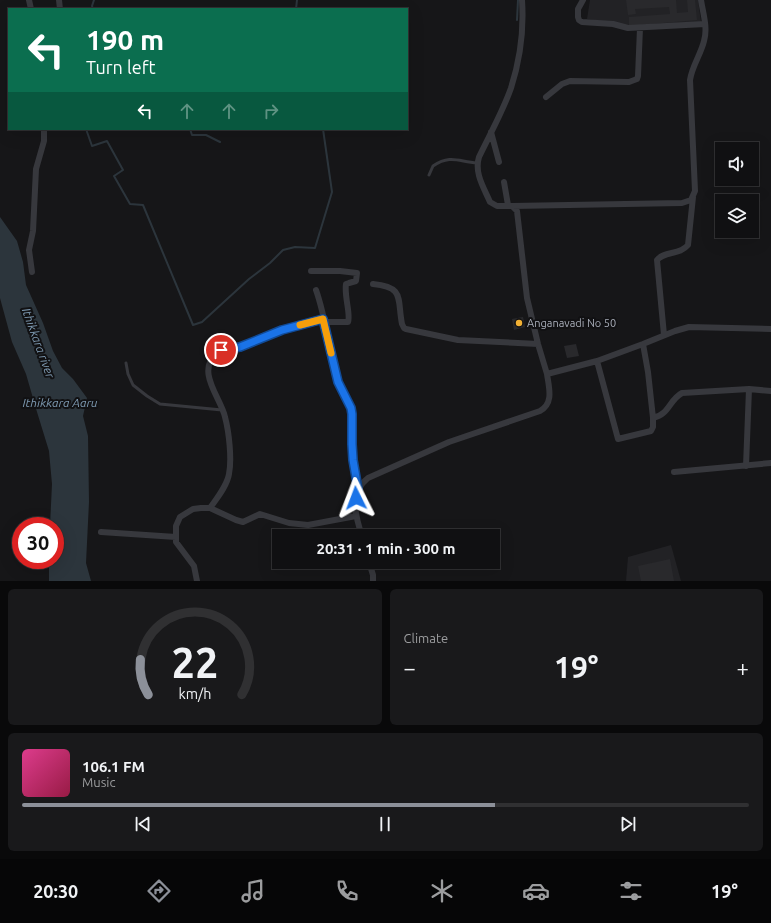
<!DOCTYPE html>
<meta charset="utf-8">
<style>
:root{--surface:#101012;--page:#19191b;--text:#f1f3f6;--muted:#9c9d9f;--line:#303032;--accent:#8c9099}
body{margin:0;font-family:Ubuntu,sans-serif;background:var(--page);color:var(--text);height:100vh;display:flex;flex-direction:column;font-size:15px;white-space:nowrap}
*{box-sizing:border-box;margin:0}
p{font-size:13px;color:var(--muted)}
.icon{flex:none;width:22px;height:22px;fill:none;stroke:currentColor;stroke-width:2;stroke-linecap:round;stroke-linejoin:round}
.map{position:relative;height:581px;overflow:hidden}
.drawer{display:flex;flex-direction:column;gap:8px;padding:8px;background:#09090a;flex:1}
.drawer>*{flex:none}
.guide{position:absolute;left:8px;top:8px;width:400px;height:122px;border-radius:0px;box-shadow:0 4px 16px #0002,0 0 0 1px var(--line);background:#0b6e4f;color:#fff;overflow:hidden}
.tools{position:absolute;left:715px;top:142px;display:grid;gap:8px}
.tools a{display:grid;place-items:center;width:44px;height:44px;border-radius:0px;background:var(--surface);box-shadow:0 4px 16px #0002,0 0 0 1px var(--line);font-size:20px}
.speed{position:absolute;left:12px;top:517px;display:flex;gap:8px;font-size:20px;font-weight:700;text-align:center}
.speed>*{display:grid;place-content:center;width:52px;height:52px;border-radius:50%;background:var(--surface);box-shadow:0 4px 16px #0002,0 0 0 1px var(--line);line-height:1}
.speed .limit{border:6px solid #d22;background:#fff;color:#111}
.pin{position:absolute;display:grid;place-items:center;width:34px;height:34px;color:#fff;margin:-17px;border:2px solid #fff;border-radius:50%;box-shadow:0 1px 4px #0007}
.me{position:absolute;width:44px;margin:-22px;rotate:357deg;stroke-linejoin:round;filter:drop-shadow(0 0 3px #0008)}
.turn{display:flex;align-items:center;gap:14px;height:84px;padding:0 12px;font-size:18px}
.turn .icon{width:52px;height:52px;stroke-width:2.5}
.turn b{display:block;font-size:28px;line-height:34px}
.lanes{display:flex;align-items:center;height:38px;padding:0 12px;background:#0003;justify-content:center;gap:20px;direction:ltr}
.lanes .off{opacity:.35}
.big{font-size:30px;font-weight:600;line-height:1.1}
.drawer .card{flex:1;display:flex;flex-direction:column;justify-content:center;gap:6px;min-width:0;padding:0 14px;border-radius:6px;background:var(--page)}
.drawer .dial{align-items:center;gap:0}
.dial svg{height:104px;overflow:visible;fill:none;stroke:var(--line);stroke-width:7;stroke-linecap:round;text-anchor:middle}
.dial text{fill:var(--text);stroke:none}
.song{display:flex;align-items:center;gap:12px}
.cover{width:48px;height:48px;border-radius:6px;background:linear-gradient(135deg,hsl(330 70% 55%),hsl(340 70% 35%))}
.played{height:4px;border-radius:2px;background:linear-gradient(90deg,var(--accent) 65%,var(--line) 65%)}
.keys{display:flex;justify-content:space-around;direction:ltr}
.heat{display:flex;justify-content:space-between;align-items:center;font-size:22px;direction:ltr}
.drawer .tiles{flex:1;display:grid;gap:8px;grid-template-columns:1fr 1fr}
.card:last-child{grid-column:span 2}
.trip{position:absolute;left:272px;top:529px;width:228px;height:40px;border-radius:0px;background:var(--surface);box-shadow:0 4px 16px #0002,0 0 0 1px var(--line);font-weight:600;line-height:40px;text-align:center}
.tabs{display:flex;height:64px;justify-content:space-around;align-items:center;background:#060607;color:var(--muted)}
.tabs .icon{width:28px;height:28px}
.tabs .current{color:var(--accent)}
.tabs b{font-size:18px;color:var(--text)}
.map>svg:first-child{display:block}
</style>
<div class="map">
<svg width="771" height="581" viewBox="0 0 771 581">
<rect width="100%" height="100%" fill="#161618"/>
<path fill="#222225" d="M 590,0 L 698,0 L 701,22 L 626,25 L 587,19 Z
M 671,545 L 681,581 L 626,581 L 628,557 Z"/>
<path fill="#2c353c" d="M 0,217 L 17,241 L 23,262 L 26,285 L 43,323 L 53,351 L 62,368 L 73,379 L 87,398 L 83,416 L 88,436 L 89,502 L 86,563 L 91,581 L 49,581 L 49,560 L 55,560 L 55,526 L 50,526 L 52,484 L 49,451 L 37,412 L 26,374 L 12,342 L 0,298 Z"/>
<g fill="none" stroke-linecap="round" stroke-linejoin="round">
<path stroke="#2c353c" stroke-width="2" d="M 93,9 L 92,6 L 94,0
M 296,9 L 297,0
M 517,20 L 518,0
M 86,129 L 92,146 L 107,141 L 123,170 L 114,176 L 130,204 L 143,205 L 193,325 L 202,322 L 249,279 L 270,263 L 283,250 L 295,247 L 315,248 L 332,192 L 323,129
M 190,129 L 192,135 L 206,135 L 220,142"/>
</g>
<path fill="#29292c" d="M 626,0 L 676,0 L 677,13 L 688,12 L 687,0 L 695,0 L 697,20 L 629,26 L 629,17 L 670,14 L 669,7 L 635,9 L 636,14 L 628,15 Z
M 523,317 L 525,327 L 514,330 L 512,319 Z
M 576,344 L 579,356 L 567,358 L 564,346 Z
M 670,559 L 674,581 L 641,581 L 638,566 Z
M 343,562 L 358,562 L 358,563 L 344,566 Z"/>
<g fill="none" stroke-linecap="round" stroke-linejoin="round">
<path stroke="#37383d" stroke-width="3" d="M 429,175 L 433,166 C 451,154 459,162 477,163
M 126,363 L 128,374 L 133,385 L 147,396 L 160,404 L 222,410"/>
<path stroke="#37383d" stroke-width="6" d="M 29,0 L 31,9
M 59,0 L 60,9
M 522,0 C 524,29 520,60 511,88 C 503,111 490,134 479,157 C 474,173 484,188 490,202 L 497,206 L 512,206 L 517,211 L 527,298 L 538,344 L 547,374
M 583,0 L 578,9 L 578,17 L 579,20 L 582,22 L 613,24 L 628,28 L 705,24
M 546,97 L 562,84 L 570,81 L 629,82 L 637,79 L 638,76 L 640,28
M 491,132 L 499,162
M 504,182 L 508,205
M 512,206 L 682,203 L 691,200 L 695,191 L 690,80 C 692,66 701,54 704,41 C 708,28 703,13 701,0
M 311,271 L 340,271 L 357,273 L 356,281 L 349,283 L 346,284 C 344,296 351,315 348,322 L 324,322
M 32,272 L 29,250 L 33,231 L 36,169 L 44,141 L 44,129
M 373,284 C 405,287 397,299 402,324 L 404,328 L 406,329 L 458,340 L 538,344
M 316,290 C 326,318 329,350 337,379 C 340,391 350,401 352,413 C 354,423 352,433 352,443 C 352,459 354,474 358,489
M 664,335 L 657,260 C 664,251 680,255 688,245 L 693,197
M 643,344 L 648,372 L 653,418
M 597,361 L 618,439 L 651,431 L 653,427 L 653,418 C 670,414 669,400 682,393 L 749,389 L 771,391
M 746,466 L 749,389
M 674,472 L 771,463
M 210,508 C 217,498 227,486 229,474 C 232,459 229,432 225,417 C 221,398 195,371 217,353 C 223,348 233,349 240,347 C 255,343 268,335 282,330 C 296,325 310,322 323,319
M 101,532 L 176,537
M 362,536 C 355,515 349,493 368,478 L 449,442 L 540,411 C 554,403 549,388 547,374 L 597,361 L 643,344 L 675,331 L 689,327 L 771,329
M 369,562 L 373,575 L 373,581
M 197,581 L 194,566 L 176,542 L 176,526 L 180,517 L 193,509 L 201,508 L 210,508 L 236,520 L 243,522 L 260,514 L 289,523 L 308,525 L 356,516"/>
</g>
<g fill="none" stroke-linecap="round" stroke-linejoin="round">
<defs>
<path id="route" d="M 221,350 L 240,347 L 282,330 L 323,319 L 338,382 L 351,408 L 352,414 L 352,444 L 353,460 L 358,489 L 356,498"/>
</defs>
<use href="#route" stroke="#114b97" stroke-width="10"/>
<use href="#route" stroke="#1a73e8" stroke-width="7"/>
<path stroke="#f59e0b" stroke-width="7" d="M 300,325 L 323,319 L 331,353"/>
</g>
<circle fill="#f2b134" stroke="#111113" stroke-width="1.5" cx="519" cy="323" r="4"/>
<g text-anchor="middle" stroke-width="4" stroke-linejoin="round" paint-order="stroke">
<g font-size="11" fill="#a8adb8" stroke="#111113" text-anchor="start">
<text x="527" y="327">Anganavadi No 50</text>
</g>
<g font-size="12" font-style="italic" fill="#7f9bb3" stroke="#111113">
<text transform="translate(38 343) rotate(70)" y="4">Ithikkara river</text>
<text x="60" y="407">Ithikkara Aaru</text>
</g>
</g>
</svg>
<div class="tools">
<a><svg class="icon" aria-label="sound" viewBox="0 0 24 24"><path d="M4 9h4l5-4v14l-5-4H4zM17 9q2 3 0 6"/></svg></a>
<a><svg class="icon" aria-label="layers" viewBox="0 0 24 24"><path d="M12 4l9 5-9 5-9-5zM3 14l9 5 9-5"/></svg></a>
</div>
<div class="speed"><div class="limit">30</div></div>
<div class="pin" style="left:221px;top:350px;background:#d93025"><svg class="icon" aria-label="arrive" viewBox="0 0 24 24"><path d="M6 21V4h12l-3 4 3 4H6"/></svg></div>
<svg class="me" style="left:356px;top:498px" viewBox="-20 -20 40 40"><path d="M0-17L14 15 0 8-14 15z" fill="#1a73e8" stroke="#fff" stroke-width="4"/></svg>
<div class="trip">20:31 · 1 min · 300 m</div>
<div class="guide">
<div class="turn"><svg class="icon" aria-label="left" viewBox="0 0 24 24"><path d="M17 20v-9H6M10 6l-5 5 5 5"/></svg><div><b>190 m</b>Turn left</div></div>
<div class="lanes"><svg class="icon" aria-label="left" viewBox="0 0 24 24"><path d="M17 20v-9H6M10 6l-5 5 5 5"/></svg><svg class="icon off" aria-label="ahead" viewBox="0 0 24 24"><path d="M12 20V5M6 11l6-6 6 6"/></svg><svg class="icon off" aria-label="ahead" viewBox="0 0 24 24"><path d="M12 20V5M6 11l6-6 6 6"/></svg><svg class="icon off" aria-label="right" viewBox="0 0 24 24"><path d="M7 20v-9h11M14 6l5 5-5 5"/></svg></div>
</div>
</div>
<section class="drawer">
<div class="tiles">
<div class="card dial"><svg viewBox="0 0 100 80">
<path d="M14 69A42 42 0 1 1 86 69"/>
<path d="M14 69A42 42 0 0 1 8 42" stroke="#8c9099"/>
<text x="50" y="56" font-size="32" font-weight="700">22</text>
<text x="50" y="72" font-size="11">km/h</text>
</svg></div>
<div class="card"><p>Climate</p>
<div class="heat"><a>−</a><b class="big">19°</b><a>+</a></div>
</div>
<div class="card">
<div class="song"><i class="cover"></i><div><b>106.1 FM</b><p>Music</p></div></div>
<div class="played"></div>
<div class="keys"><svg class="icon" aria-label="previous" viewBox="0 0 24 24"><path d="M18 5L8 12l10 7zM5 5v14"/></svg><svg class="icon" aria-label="pause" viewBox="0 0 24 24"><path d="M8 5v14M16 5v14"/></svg><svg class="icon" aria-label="next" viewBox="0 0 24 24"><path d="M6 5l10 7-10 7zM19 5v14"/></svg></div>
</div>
</div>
</section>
<nav class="tabs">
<b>20:30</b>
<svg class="icon current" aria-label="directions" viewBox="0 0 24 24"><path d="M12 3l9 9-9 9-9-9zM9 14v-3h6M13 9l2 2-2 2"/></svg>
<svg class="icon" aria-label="music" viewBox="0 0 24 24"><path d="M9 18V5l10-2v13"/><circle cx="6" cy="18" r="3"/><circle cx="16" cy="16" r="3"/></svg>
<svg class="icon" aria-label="phone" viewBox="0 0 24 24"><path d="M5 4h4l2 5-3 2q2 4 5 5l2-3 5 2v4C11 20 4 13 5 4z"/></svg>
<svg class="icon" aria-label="climate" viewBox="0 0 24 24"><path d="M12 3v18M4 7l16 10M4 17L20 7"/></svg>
<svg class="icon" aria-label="car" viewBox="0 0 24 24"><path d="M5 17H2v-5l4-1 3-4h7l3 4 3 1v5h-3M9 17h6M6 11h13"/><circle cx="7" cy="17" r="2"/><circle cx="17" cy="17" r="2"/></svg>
<svg class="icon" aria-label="filters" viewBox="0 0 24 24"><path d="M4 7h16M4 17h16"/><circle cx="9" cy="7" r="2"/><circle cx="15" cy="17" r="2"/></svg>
<b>19°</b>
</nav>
